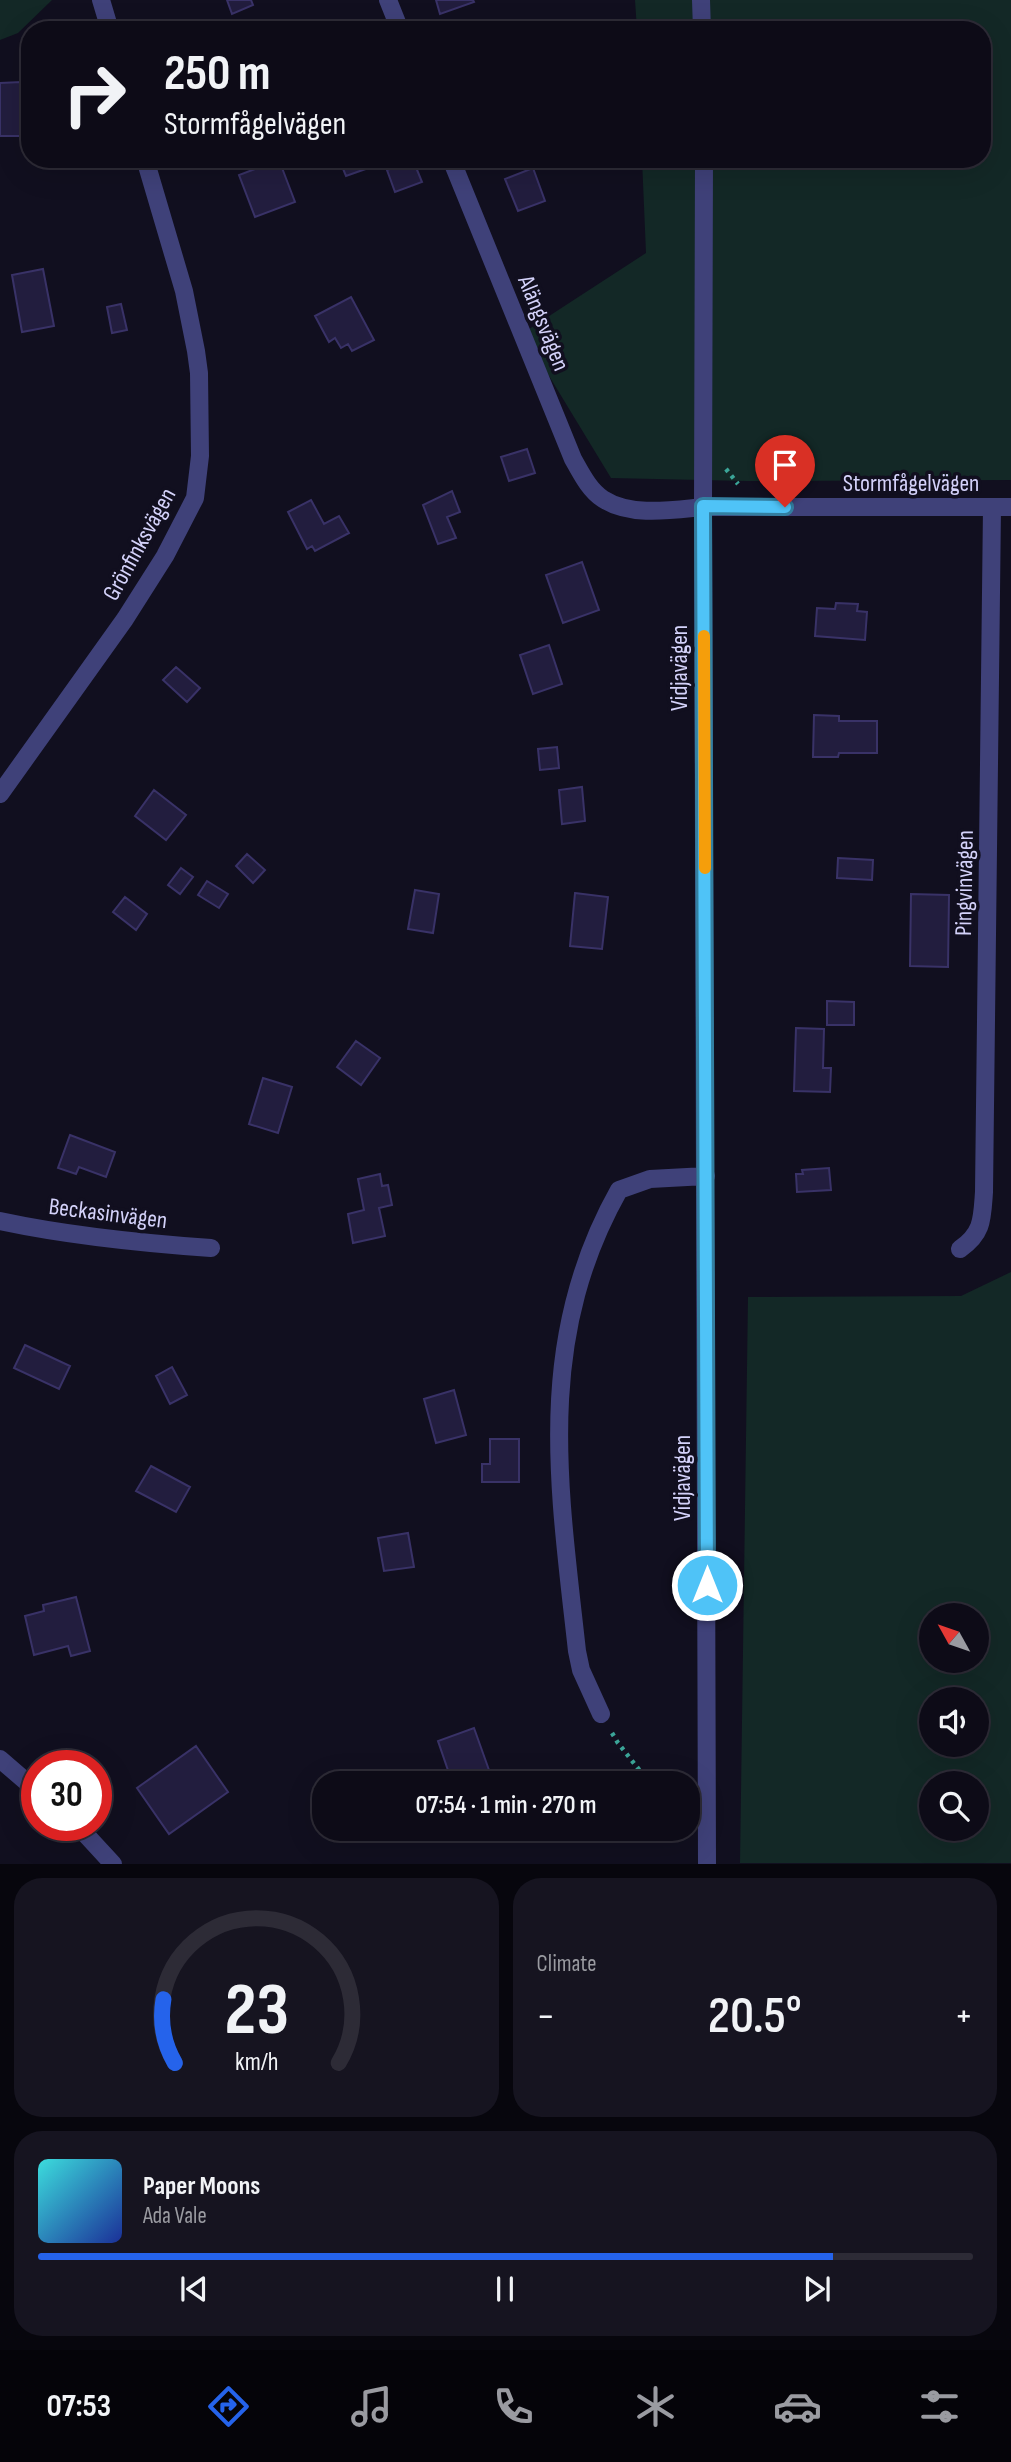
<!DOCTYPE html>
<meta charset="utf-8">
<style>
:root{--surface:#0d0b17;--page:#161420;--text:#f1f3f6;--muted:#9a9ba1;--line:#2d2b36;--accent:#2563eb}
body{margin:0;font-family:"Sofia Sans Condensed",sans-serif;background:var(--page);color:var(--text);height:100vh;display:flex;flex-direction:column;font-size:26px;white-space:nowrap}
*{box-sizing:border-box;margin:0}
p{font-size:23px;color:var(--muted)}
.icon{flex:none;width:38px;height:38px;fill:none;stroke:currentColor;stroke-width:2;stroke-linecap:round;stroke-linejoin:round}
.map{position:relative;height:1864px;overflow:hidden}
.panel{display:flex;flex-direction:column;gap:14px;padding:14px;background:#07060d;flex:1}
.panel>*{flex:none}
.top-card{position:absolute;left:21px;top:21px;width:970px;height:147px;border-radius:28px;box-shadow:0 7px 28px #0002,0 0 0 2px var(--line);background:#0d0b17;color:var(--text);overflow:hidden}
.needle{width:46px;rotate:310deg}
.fabs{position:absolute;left:919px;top:1603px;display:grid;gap:14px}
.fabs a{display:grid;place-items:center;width:70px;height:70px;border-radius:50%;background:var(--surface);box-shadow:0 7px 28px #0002,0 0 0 2px var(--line);font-size:35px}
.speed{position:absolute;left:21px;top:1750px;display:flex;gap:14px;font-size:35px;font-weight:700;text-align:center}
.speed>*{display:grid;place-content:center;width:91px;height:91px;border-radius:50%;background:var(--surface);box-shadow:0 7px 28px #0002,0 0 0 2px var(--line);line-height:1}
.speed .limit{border:10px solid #d22;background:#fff;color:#111}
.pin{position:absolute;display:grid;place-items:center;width:60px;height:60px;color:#fff;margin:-72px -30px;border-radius:50% 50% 50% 0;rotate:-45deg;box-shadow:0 0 7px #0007}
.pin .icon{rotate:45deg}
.me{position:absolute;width:77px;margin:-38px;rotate:0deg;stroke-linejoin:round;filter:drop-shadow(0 0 5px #0008)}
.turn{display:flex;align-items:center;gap:24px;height:147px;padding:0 28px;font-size:32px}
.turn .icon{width:91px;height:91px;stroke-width:2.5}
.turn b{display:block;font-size:49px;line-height:60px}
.big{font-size:52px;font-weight:600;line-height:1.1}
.panel .tile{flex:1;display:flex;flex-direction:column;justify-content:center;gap:10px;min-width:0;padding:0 24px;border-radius:28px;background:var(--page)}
.panel .dial{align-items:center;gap:0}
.dial svg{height:182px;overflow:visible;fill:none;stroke:var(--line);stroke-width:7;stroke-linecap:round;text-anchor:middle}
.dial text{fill:var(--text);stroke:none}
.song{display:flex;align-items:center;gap:21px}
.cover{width:84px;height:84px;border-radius:10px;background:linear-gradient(135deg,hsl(180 70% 55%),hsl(230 70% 35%))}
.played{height:7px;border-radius:4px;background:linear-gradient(90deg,var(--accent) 85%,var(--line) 85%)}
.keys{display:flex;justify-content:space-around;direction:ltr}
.heat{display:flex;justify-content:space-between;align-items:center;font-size:38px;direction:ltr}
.panel .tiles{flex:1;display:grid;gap:14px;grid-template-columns:1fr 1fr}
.tile:last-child{grid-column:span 2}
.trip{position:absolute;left:312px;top:1771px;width:388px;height:70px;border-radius:28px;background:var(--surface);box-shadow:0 7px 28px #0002,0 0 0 2px var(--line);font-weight:600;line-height:70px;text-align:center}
.tabs{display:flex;height:112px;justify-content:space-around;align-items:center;background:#050409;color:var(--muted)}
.tabs .icon{width:49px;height:49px}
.tabs .current{color:var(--accent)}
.tabs b{font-size:32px;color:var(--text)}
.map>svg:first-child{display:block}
</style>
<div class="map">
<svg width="1011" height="1864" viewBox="0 0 1011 1864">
<rect width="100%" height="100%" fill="#110f1f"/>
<path fill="#132826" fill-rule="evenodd" d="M 0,0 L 52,0 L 18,33 L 0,40 Z
M 635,0 L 1011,0 L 1011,480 L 746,481 L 611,478 L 523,333 L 646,253 L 642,159 L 982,159 L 982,30 L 637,30 Z
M 1011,1272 L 1011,1863 L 740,1863 L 748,1297 L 961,1296 ZM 931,1615 L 976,1615 L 976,1661 L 931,1661 ZM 931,1699 L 976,1699 L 976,1745 L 931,1745 ZM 931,1783 L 976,1783 L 976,1829 L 931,1829 Z"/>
<path fill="#221d3e" stroke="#393267" stroke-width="2" d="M 227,0 L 251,0 L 253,5 L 232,14 Z
M 436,0 L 473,0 L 474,2 L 440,14 Z
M 21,82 L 23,136 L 0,136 L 0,83 Z
M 339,159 L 372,159 L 374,166 L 346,176 Z
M 279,160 L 295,202 L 255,217 L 239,175 Z
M 413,160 L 422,182 L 395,192 L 387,170 Z
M 533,168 L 545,201 L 518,211 L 505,179 Z
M 43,269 L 54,326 L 22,332 L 12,275 Z
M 351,297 L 374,340 L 352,351 L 348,344 L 341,348 L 335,338 L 329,342 L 315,316 Z
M 121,304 L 127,330 L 112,333 L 107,307 Z
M 527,449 L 535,473 L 509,481 L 501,457 Z
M 452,491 L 460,512 L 447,517 L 456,538 L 438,544 L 423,505 Z
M 311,500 L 324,524 L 339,516 L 349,533 L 315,551 L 312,546 L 307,549 L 288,512 Z
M 582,562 L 599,610 L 563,623 L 546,575 Z
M 836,603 L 858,604 L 857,611 L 867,612 L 865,640 L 815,636 L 817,608 L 835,609 Z
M 549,645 L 562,684 L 533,694 L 520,655 Z
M 176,667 L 200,688 L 187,702 L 163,680 Z
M 814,715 L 839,716 L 839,721 L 877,721 L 877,753 L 839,753 L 838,757 L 813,757 Z
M 557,747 L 559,768 L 540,770 L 538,749 Z
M 582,787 L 585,821 L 562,824 L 559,790 Z
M 154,790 L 186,815 L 166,840 L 135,816 Z
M 247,854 L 265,870 L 253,883 L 236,866 Z
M 838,858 L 873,860 L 872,880 L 837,878 Z
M 181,868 L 193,877 L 180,894 L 168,885 Z
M 207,881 L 228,894 L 219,908 L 198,895 Z
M 415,890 L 439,894 L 433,933 L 408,929 Z
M 575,893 L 608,897 L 602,949 L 570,946 Z
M 911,894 L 949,895 L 948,967 L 910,966 Z
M 125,897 L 147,914 L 136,930 L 113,912 Z
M 827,1001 L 854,1002 L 854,1025 L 827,1025 Z
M 796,1028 L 824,1029 L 823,1068 L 831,1068 L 830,1092 L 794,1091 Z
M 356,1041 L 380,1058 L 361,1085 L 337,1067 Z
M 263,1078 L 292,1087 L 278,1133 L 249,1124 Z
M 70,1135 L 115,1152 L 106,1177 L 79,1167 L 76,1174 L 58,1168 Z
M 829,1168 L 831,1190 L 797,1192 L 796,1174 L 803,1174 L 802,1170 Z
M 380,1174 L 382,1186 L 388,1185 L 392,1205 L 379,1208 L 385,1236 L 353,1243 L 348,1214 L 364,1210 L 358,1179 Z
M 25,1345 L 70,1366 L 59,1389 L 14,1368 Z
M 172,1367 L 187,1395 L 170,1404 L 156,1376 Z
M 454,1390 L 466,1435 L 436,1443 L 424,1399 Z
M 490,1439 L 519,1439 L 519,1482 L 482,1482 L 482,1464 L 490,1464 Z
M 151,1466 L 190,1487 L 176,1512 L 136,1491 Z
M 408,1533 L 414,1567 L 384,1571 L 378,1538 Z
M 76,1597 L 90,1651 L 71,1656 L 68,1646 L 34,1655 L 25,1616 L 44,1611 L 43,1605 Z
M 474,1728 L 489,1770 L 452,1782 L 438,1741 Z
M 196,1746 L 228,1792 L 169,1834 L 137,1788 Z"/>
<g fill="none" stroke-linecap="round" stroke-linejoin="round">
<path stroke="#3ba598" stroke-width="4.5" stroke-dasharray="3.5 5" stroke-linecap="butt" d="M 726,469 L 738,484
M 612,1733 L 618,1743 L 648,1781 L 653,1783"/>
<path stroke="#3f4179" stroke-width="18" d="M 101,0 L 110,30
M 388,0 L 400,30
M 701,0 L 702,30
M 451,159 L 573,459 C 581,473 589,490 603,499 C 631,517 672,510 703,507 L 1011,507
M 704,159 L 703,507 L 707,1864
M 0,794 L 125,619 L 165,556 L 195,498 L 200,456 L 199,373 L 196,351 L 184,291 L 145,159
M 0,1221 C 70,1236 140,1243 211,1248
M 960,1249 C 983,1233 982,1219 984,1192 L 992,507
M 601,1714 L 581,1670 L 577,1651 C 559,1487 534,1341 619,1190 L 650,1179 L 706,1176
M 0,1759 L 37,1791
M 77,1825 L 113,1864"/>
</g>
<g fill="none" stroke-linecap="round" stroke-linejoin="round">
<defs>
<path id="route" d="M 707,1585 L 703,506 L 785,507"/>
</defs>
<use href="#route" stroke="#337fa1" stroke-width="18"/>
<use href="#route" stroke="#4fc3f7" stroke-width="12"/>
<path stroke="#f59e0b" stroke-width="12" d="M 704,636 L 705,868"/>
</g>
<g text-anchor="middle" stroke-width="7" stroke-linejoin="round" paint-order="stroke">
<g font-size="24" fill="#d4d2fa" stroke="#110f1f">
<text transform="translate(544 323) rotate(68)" y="8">Alängsvägen</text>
<text x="911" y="491">Stormfågelvägen</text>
<text transform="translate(139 544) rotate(-61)" y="8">Grönfinksvägen</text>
<text transform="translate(679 668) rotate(-90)" y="8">Vidjavägen</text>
<text transform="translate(964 883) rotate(-89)" y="8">Pingvinvägen</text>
<text transform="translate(108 1213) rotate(7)" y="8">Beckasinvägen</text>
<text transform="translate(682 1478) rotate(-90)" y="8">Vidjavägen</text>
</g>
</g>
</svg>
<div class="fabs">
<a><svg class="needle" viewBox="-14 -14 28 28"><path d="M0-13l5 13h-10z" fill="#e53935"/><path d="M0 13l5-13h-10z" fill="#9a9ba1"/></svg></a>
<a><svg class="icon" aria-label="sound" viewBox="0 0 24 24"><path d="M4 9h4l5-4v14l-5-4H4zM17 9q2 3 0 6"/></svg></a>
<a><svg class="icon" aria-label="search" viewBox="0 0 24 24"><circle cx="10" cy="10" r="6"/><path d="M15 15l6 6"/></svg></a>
</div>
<div class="speed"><div class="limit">30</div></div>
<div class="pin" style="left:785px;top:507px;background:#d93025"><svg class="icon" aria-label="arrive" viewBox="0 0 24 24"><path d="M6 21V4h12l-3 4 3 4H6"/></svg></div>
<svg class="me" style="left:707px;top:1585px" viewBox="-20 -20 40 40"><circle r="17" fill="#4fc3f7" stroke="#fff" stroke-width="3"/><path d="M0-11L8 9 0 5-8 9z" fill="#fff"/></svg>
<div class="trip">07:54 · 1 min · 270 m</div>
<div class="top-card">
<div class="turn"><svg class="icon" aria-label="right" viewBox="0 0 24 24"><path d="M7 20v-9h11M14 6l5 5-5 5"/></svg><div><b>250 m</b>Stormfågelvägen</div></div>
</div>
</div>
<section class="panel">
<div class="tiles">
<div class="tile dial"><svg viewBox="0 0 100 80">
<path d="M14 69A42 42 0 1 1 86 69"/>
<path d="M14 69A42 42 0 0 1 9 41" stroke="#2563eb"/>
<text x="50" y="56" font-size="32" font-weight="700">23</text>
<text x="50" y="72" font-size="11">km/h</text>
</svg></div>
<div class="tile"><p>Climate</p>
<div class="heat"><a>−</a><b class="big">20.5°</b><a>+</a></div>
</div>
<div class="tile">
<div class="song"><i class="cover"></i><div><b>Paper Moons</b><p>Ada Vale</p></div></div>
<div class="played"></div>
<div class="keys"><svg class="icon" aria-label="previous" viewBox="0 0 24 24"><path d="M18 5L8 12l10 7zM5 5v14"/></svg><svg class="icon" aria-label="pause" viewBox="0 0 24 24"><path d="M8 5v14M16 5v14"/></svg><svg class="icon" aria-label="next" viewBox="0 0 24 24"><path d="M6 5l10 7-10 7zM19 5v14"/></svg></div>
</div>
</div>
</section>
<nav class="tabs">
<b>07:53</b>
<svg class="icon current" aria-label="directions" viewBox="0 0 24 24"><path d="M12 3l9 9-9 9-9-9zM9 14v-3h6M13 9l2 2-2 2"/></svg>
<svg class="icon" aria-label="music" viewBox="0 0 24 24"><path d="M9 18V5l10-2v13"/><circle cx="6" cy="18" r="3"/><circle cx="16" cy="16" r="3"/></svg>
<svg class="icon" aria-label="phone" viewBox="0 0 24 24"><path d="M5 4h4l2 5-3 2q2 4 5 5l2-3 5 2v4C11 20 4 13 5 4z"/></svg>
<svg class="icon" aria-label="climate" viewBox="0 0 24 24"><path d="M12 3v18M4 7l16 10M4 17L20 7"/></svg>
<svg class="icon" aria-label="car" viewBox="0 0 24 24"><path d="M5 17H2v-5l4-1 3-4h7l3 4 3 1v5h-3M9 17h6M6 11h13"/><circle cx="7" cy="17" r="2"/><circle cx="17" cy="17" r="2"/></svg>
<svg class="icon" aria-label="filters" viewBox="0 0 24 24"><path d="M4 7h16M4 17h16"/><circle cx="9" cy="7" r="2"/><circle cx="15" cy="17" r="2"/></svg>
</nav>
